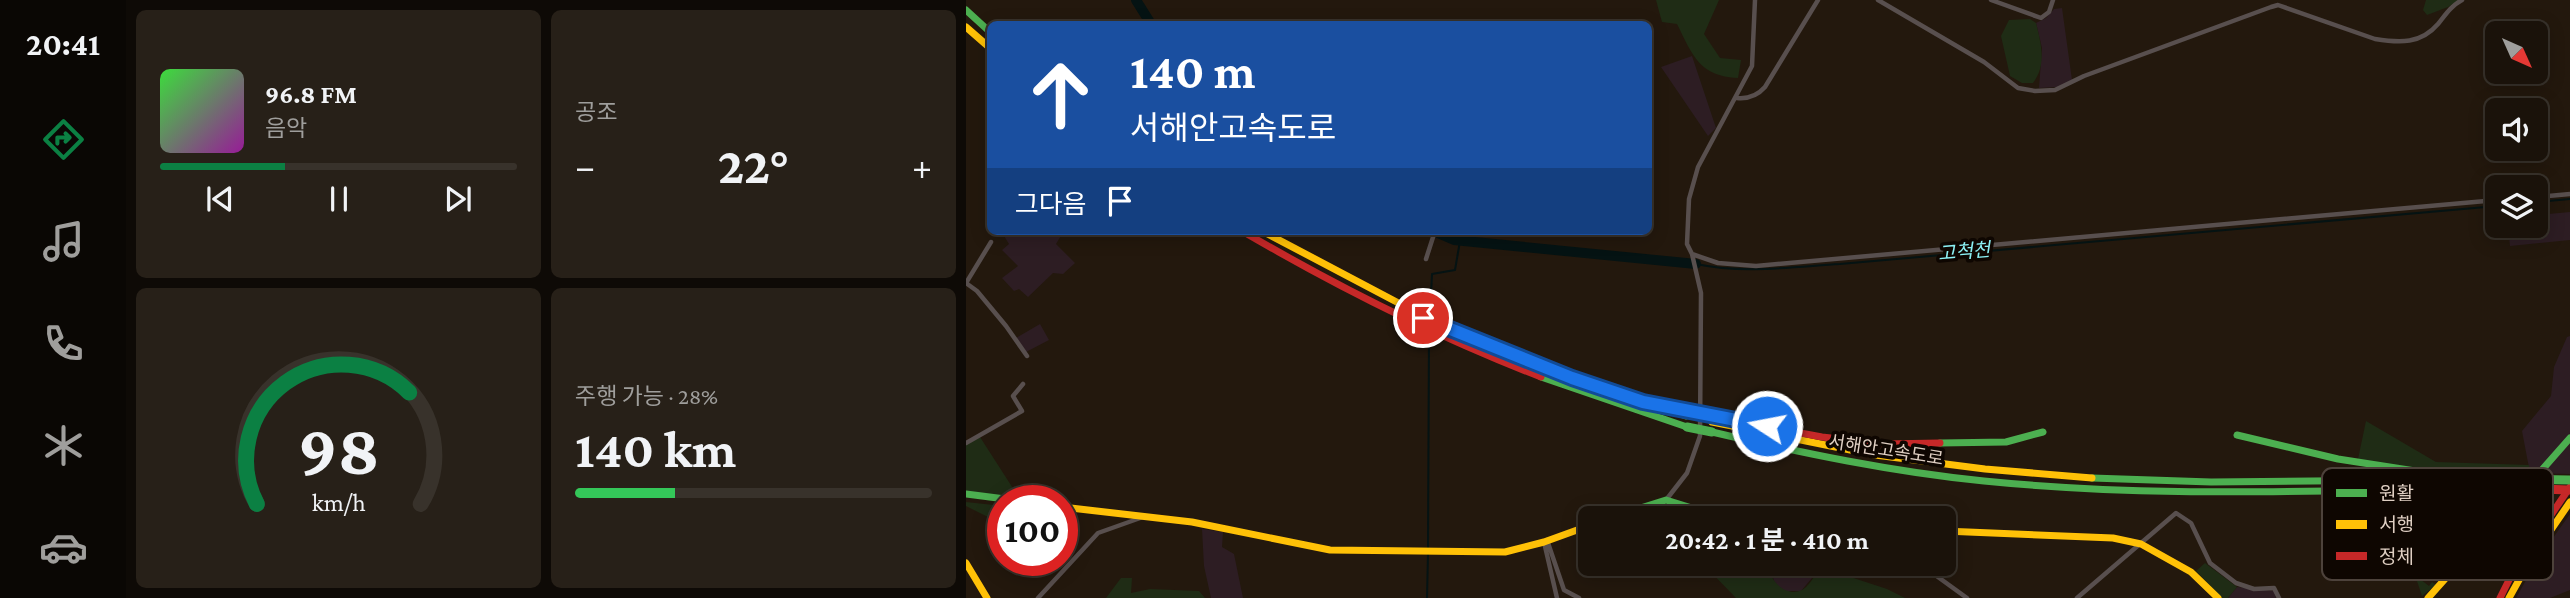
<!DOCTYPE html>
<html lang="ko">
<meta charset="utf-8">
<style>
:root{--surface:#1a120a;--page:#272018;--text:#f1f3f6;--muted:#9f9e9c;--line:#38322b;--accent:#0b8043}
body{margin:0;font-family:"Crimson Pro","Noto Sans KR",serif;background:var(--page);color:var(--text);height:100vh;display:flex;flex-direction:column;font-size:26px;white-space:nowrap}
*{box-sizing:border-box;margin:0}
p{font-size:23px;color:var(--muted)}
.icon{flex:none;width:38px;height:38px;fill:none;stroke:currentColor;stroke-width:2;stroke-linecap:round;stroke-linejoin:round}
.map{position:relative;flex:1;overflow:hidden}
.sheet{display:flex;flex-direction:column;gap:10px;padding:10px;background:#0e0a06;width:840px}
.sheet>*{flex:none}
.hud{position:absolute;left:21px;top:21px;width:665px;height:214px;border-radius:10px;box-shadow:0 4px 18px #0003,0 0 0 2px var(--line);background:#1a4fa0;color:#fff;overflow:hidden}
.needle{width:46px;rotate:135deg}
.controls{position:absolute;left:1519px;top:21px;display:grid;gap:14px}
.controls a{display:grid;place-items:center;width:63px;height:63px;border-radius:10px;background:var(--surface);box-shadow:0 4px 18px #0003,0 0 0 2px var(--line);font-size:35px}
.speed{position:absolute;left:21px;top:485px;display:flex;gap:14px;font-size:35px;font-weight:700;text-align:center}
.speed>*{display:grid;place-content:center;width:91px;height:91px;border-radius:50%;background:var(--surface);box-shadow:0 4px 18px #0003,0 0 0 2px var(--line);line-height:1}
.speed .limit{border:10px solid #d22;background:#fff;color:#111}
.pin{position:absolute;display:grid;place-items:center;width:60px;height:60px;color:#fff;margin:-30px;border:4px solid #fff;border-radius:50%;box-shadow:0 2px 7px #0007}
.me{position:absolute;width:77px;margin:-38px;rotate:281deg;stroke-linejoin:round;filter:drop-shadow(0 0 5px #0008)}
.turn{display:flex;align-items:center;gap:24px;height:147px;padding:0 28px;font-size:32px}
.turn .icon{width:91px;height:91px;stroke-width:2.5}
.turn b{display:block;font-size:49px;line-height:60px}
.then{display:flex;align-items:center;height:66px;padding:0 28px;background:#0003;gap:14px;font-size:26px}
.big{font-size:52px;font-weight:700;line-height:1.1}
.sheet .widget{flex:1;display:flex;flex-direction:column;justify-content:center;gap:10px;min-width:0;padding:0 24px;border-radius:10px;background:var(--page)}
.sheet .dial{align-items:center;gap:0}
.dial svg{height:182px;overflow:visible;fill:none;stroke:var(--line);stroke-width:7;stroke-linecap:round;text-anchor:middle}
.dial text{fill:var(--text);stroke:none}
.song{display:flex;align-items:center;gap:21px}
.cover{width:84px;height:84px;border-radius:10px;background:linear-gradient(135deg,hsl(120 70% 55%),hsl(300 70% 35%))}
.played{height:7px;border-radius:4px;background:linear-gradient(90deg,var(--accent) 35%,var(--line) 35%)}
.keys{display:flex;justify-content:space-around;direction:ltr}
.heat{display:flex;justify-content:space-between;align-items:center;font-size:38px;direction:ltr}
.charge{height:10px;border-radius:5px;background:linear-gradient(90deg,#34c759 28%,var(--line) 0)}
.sheet .tiles{flex:1;display:grid;gap:10px;grid-template-columns:repeat(2,1fr)}
.trip{position:absolute;left:612px;top:506px;width:378px;height:70px;border-radius:10px;background:var(--surface);box-shadow:0 4px 18px #0003,0 0 0 2px var(--line);font-weight:700;line-height:70px;text-align:center}
main{display:flex;flex:1;min-height:0}
.dock{display:flex;flex-direction:column;width:126px;justify-content:space-around;align-items:center;background:#0a0704;color:var(--muted)}
.dock .icon{width:49px;height:49px}
.dock .current{color:var(--accent)}
.dock b{font-size:32px;color:var(--text)}
.map>svg:first-child{display:block}
</style>
<main>
<nav class="dock">
<b>20:41</b>
<svg class="icon current" aria-label="directions" viewBox="0 0 24 24"><path d="M12 3l9 9-9 9-9-9zM9 14v-3h6M13 9l2 2-2 2"/></svg>
<svg class="icon" aria-label="music" viewBox="0 0 24 24"><path d="M9 18V5l10-2v13"/><circle cx="6" cy="18" r="3"/><circle cx="16" cy="16" r="3"/></svg>
<svg class="icon" aria-label="phone" viewBox="0 0 24 24"><path d="M5 4h4l2 5-3 2q2 4 5 5l2-3 5 2v4C11 20 4 13 5 4z"/></svg>
<svg class="icon" aria-label="climate" viewBox="0 0 24 24"><path d="M12 3v18M4 7l16 10M4 17L20 7"/></svg>
<svg class="icon" aria-label="car" viewBox="0 0 24 24"><path d="M5 17H2v-5l4-1 3-4h7l3 4 3 1v5h-3M9 17h6M6 11h13"/><circle cx="7" cy="17" r="2"/><circle cx="17" cy="17" r="2"/></svg>
</nav>
<section class="sheet">
<div class="tiles">
<div class="widget">
<div class="song"><i class="cover"></i><div><b>96.8 FM</b><p>음악</p></div></div>
<div class="played"></div>
<div class="keys"><svg class="icon" aria-label="previous" viewBox="0 0 24 24"><path d="M18 5L8 12l10 7zM5 5v14"/></svg><svg class="icon" aria-label="pause" viewBox="0 0 24 24"><path d="M8 5v14M16 5v14"/></svg><svg class="icon" aria-label="next" viewBox="0 0 24 24"><path d="M6 5l10 7-10 7zM19 5v14"/></svg></div>
</div>
<div class="widget"><p>공조</p>
<div class="heat"><a>−</a><b class="big">22°</b><a>+</a></div>
</div>
<div class="widget dial"><svg viewBox="0 0 100 80">
<path d="M14 69A42 42 0 1 1 86 69"/>
<path d="M14 69A42 42 0 0 1 81 20" stroke="#0b8043"/>
<text x="50" y="56" font-size="32" font-weight="700">98</text>
<text x="50" y="72" font-size="11">km/h</text>
</svg></div>
<div class="widget"><p>주행 가능 · 28%</p><b class="big">140 km</b><div class="charge"></div></div>
</div>
</section>
<div class="map">
<svg width="1604" height="598" viewBox="0 0 1604 598">
<rect width="100%" height="100%" fill="#23180d"/>
<path fill="#2d1d23" d="M 1096,8 L 1106,80 L 1092,87 L 1073,88 L 1076,48 L 1070,23 L 1080,18 L 1088,9 Z
M 726,56 L 750,128 L 742,136 L 695,67 Z
M 1604,212 L 1604,240 L 1544,246 L 1542,226 L 1570,226 L 1570,215 Z
M 35,231 L 93,231 L 96,234 L 90,244 L 109,263 L 97,274 L 87,273 L 62,297 L 53,289 L 48,291 L 36,278 L 52,266 L 36,250 L 43,244 Z
M 74,324 L 83,340 L 60,352 L 50,338 Z
M 1604,336 L 1604,474 L 1564,473 L 1556,431 L 1585,396 L 1588,367 L 1601,337 Z
M 1604,514 L 1604,590 L 1584,598 L 1550,598 L 1572,559 Z
M 236,529 L 257,532 L 256,547 L 268,554 L 277,598 L 245,598 L 238,566 Z
M 802,564 L 848,564 L 851,572 L 835,591 L 817,591 L 809,583 Z
M 1271,587 L 1308,591 L 1310,598 L 1262,598 Z"/>
<path fill="#1f2c15" d="M 690,0 L 753,0 L 738,34 L 754,58 L 775,60 L 772,78 C 733,76 727,56 711,24 L 696,22 Z
M 1460,0 L 1493,0 L 1482,7 L 1461,15 L 1457,10 Z
M 1064,19 L 1070,23 C 1075,43 1081,65 1067,83 L 1056,83 L 1044,76 L 1035,36 L 1043,20 Z
M 1400,421 L 1470,462 L 1563,465 L 1564,473 C 1506,475 1449,472 1392,459 Z
M 14,437 L 50,493 L 43,498 L 0,491 L 0,445 Z
M 0,502 L 37,506 L 37,517 L 34,523 L 0,506 Z
M 1438,562 L 1446,568 L 1446,573 L 1463,586 L 1466,582 L 1470,585 L 1456,596 L 1451,581 L 1439,575 L 1424,581 L 1402,576 L 1403,574 L 1423,572 Z
M 1239,563 L 1271,587 L 1262,598 L 1256,598 L 1230,571 Z
M 737,564 L 748,565 L 802,564 C 803,579 818,598 836,590 C 842,587 847,578 851,573 L 848,564 L 869,564 L 866,571 L 921,589 L 939,598 L 770,598 Z
M 155,578 L 166,578 L 165,593 L 184,589 L 233,591 L 239,598 L 140,598 Z"/>
<g fill="none" stroke-linecap="round" stroke-linejoin="round">
<path stroke="#051313" stroke-width="2" d="M 1570,202 L 1604,199
M 730,264 C 777,274 826,267 874,264 L 1531,206
M 464,317 L 466,274 L 489,270 L 494,241
M 462,548 L 463,333
M 461,598 L 462,554"/>
<path stroke="#051313" stroke-width="10" d="M 170,0 L 185,24
M 467,231 L 488,240 L 730,264"/>
<path stroke="#584f4e" stroke-width="4.5" d="M 912,0 L 1018,62 L 1052,88 L 1069,91 L 1089,90 L 1118,76 L 1305,7 L 1312,5 L 1409,39 C 1434,43 1455,44 1472,24 C 1480,14 1485,6 1496,0
M 1025,0 L 1075,18 L 1083,12 L 1087,0
M 771,98 C 782,99 792,95 799,87 L 852,0
M 1570,197 L 1604,194
M 726,254 L 752,263 L 790,266 L 1531,200
M 460,259 L 469,231
M 0,283 L 11,291 L 40,326 L 61,356
M 0,283 L 25,242
M 0,443 L 56,411 L 47,396 L 57,384
M 700,500 L 721,473 L 734,436 L 735,293 L 726,254 L 721,244 L 723,199 L 732,167 L 786,66 L 789,0
M 581,540 L 598,590 L 613,598
M 578,542 L 591,598
M 954,564 L 1001,598
M 72,598 L 132,533 L 177,517
M 1111,598 L 1210,513 L 1225,523 L 1244,563 L 1270,583 L 1288,589 L 1308,588 L 1313,598"/>
<path stroke="#4caf50" stroke-width="7" d="M 0,10 L 24,32
M 575,377 L 721,427
M 632,387 L 720,416
M 746,432 C 836,453 927,472 1018,481 C 1148,494 1277,493 1407,490
M 1271,435 L 1372,459 L 1475,475
M 974,443 L 1040,442 L 1077,432
M 1126,478 L 1245,482 L 1550,479
M 1568,479 L 1604,438
M 0,494 L 47,500
M 643,518 L 700,500 L 758,518"/>
<path stroke="#ffc107" stroke-width="7" d="M 0,27 L 24,48
M 296,231 L 478,327 L 632,387
M 746,422 L 909,455 L 1019,469 L 1126,478
M 96,507 L 226,522 L 364,550 L 539,552 L 578,542 L 625,525
M 978,531 L 1147,538 L 1175,544 L 1225,572 L 1252,598
M 0,563 L 21,598
M 1462,598 L 1561,487
M 1543,598 L 1563,562 L 1604,502"/>
<path stroke="#c62828" stroke-width="7" d="M 276,231 C 372,287 471,337 575,377
M 750,417 L 856,437 L 918,444 L 974,443
M 1407,490 L 1541,488
M 1534,598 L 1549,568 L 1604,487"/>
<path stroke="#4caf50" stroke-width="9" d="M 720,410 L 746,416
M 721,427 L 746,432
M 1550,479 L 1604,480"/>
<path stroke="#c62828" stroke-width="9" d="M 1541,488 L 1604,490"/>
</g>
<g fill="none" stroke-linecap="round" stroke-linejoin="round">
<defs>
<path id="route" d="M 457,318 L 606,378 L 677,402 L 801,426"/>
</defs>
<use href="#route" stroke="#114b97" stroke-width="18"/>
<use href="#route" stroke="#1a73e8" stroke-width="12"/>
</g>
<g text-anchor="middle" stroke-width="7" stroke-linejoin="round" paint-order="stroke">
<g font-size="18" fill="#dfcfc3" stroke="#0e0601">
<text transform="translate(920 450) rotate(9)" y="6">서해안고속도로</text>
</g>
<g font-size="19" font-style="italic" fill="#8cf1f5" stroke="#0e0601">
<text transform="translate(998 251) rotate(-5)" y="7">고척천</text>
</g>
</g>
<rect x="1356" y="468" width="231" height="112" rx="10" fill="#0e0601" stroke="#4d423b" stroke-width="2"/>
<rect x="1370" y="489" width="31" height="8" fill="#4caf50"/>
<rect x="1370" y="520" width="31" height="9" fill="#ffc107"/>
<rect x="1370" y="552" width="31" height="8" fill="#c62828"/>
<g font-size="19" fill="#dfcfc3">
<text x="1413" y="500">원활</text>
<text x="1413" y="531">서행</text>
<text x="1413" y="563">정체</text>
</g>
</svg>
<div class="controls">
<a><svg class="needle" viewBox="-14 -14 28 28"><path d="M0-13l5 13h-10z" fill="#e53935"/><path d="M0 13l5-13h-10z" fill="#9f9e9c"/></svg></a>
<a><svg class="icon" aria-label="sound" viewBox="0 0 24 24"><path d="M4 9h4l5-4v14l-5-4H4zM17 9q2 3 0 6"/></svg></a>
<a><svg class="icon" aria-label="layers" viewBox="0 0 24 24"><path d="M12 4l9 5-9 5-9-5zM3 14l9 5 9-5"/></svg></a>
</div>
<div class="speed"><div class="limit">100</div></div>
<div class="pin" style="left:457px;top:318px;background:#d93025"><svg class="icon" aria-label="arrive" viewBox="0 0 24 24"><path d="M6 21V4h12l-3 4 3 4H6"/></svg></div>
<svg class="me" style="left:801px;top:426px" viewBox="-20 -20 40 40"><circle r="17" fill="#1a73e8" stroke="#fff" stroke-width="3"/><path d="M0-11L8 9 0 5-8 9z" fill="#fff"/></svg>
<div class="trip">20:42 · 1 분 · 410 m</div>
<div class="hud">
<div class="turn"><svg class="icon" aria-label="ahead" viewBox="0 0 24 24"><path d="M12 20V5M6 11l6-6 6 6"/></svg><div><b>140 m</b>서해안고속도로</div></div>
<div class="then">그다음<svg class="icon" aria-label="arrive" viewBox="0 0 24 24"><path d="M6 21V4h12l-3 4 3 4H6"/></svg></div>
</div>
</div>
</main>
